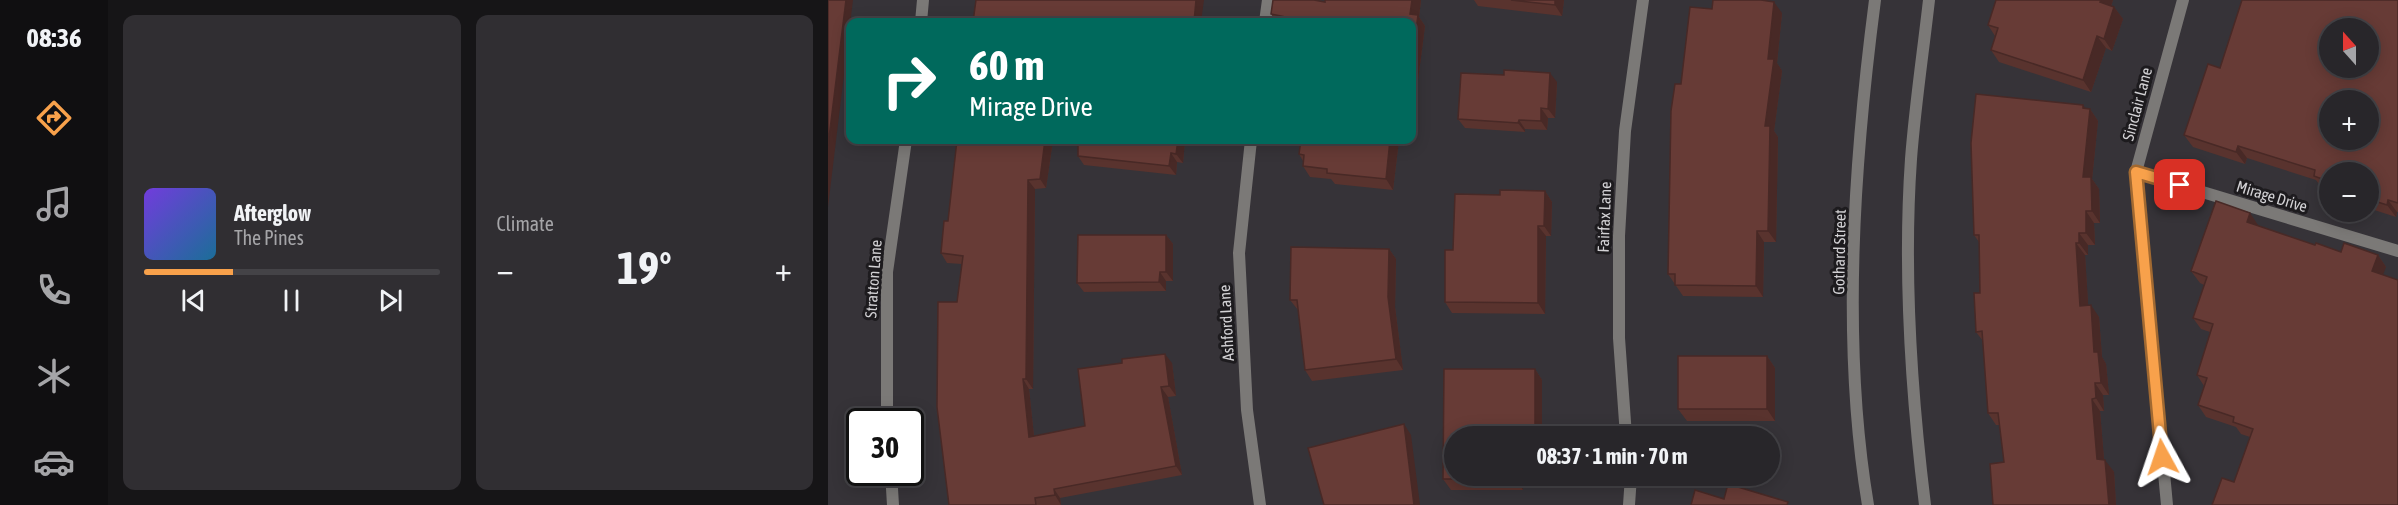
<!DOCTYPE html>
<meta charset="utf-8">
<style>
:root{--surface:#28262a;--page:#302e32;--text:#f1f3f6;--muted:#a5a5a8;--line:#444347;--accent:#f8a14b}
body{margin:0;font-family:"Asap Condensed",sans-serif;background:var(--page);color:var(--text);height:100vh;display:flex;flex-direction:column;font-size:22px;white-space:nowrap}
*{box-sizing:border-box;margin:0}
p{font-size:20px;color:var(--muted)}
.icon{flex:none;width:33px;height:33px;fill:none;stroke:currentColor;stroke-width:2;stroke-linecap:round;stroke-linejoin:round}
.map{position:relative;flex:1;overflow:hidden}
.side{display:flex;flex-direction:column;gap:15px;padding:15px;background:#161517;width:720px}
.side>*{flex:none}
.guide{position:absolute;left:18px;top:18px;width:570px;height:126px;border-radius:12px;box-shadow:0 3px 15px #0003,0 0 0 2px var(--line);background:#00695c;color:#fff;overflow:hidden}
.needle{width:39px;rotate:339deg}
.tools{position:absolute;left:1491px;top:18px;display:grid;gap:12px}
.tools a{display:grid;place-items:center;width:60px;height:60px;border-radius:50%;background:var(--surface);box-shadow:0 3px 15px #0003,0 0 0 2px var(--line);font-size:30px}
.speed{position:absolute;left:18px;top:408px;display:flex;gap:12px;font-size:30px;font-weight:700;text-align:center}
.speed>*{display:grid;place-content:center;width:78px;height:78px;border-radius:50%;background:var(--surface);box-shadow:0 3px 15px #0003,0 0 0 2px var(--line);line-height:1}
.speed .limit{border:3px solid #111;border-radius:9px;background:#fff;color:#111}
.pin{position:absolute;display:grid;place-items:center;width:51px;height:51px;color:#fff;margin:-26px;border-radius:12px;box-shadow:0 3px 9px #0006}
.me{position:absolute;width:66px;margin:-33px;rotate:355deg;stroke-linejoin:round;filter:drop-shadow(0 0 4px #0008)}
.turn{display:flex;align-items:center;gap:21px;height:126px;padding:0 24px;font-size:27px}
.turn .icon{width:78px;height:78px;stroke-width:2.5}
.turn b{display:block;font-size:42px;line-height:51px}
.big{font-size:45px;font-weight:700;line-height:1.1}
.side .card{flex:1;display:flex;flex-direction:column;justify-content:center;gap:9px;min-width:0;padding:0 21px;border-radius:12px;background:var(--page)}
.song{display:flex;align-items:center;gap:18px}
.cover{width:72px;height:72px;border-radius:9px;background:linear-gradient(135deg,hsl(260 70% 55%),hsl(200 70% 35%))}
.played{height:6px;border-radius:3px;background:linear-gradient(90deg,var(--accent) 30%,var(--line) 30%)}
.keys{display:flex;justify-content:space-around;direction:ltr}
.heat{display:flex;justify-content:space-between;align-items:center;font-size:33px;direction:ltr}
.side .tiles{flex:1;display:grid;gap:15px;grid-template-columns:repeat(2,1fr)}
.trip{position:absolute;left:616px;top:426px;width:336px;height:60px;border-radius:30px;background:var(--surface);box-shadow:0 3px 15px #0003,0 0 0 2px var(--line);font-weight:700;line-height:60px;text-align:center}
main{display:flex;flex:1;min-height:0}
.menu{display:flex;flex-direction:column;width:108px;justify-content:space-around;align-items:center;background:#100f11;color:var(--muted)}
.menu .icon{width:42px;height:42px}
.menu .current{color:var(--accent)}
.menu b{font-size:27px;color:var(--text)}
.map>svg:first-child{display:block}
</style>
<main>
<nav class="menu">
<b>08:36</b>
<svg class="icon current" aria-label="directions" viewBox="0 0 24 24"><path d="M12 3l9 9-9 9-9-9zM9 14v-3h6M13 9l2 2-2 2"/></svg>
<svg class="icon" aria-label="music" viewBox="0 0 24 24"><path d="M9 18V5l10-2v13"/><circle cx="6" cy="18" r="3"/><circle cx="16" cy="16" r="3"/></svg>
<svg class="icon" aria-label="phone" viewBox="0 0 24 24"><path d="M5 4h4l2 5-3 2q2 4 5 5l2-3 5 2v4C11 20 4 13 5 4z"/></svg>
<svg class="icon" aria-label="climate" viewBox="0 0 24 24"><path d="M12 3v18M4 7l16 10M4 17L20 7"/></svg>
<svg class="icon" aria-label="car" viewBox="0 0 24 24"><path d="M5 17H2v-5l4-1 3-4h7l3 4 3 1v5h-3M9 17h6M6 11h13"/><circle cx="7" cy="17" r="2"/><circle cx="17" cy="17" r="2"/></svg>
</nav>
<section class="side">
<div class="tiles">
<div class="card">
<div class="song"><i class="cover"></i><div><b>Afterglow</b><p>The Pines</p></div></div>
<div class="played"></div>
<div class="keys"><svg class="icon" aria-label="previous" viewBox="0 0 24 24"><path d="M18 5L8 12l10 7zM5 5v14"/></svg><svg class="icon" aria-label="pause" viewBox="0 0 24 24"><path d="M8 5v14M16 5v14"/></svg><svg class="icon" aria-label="next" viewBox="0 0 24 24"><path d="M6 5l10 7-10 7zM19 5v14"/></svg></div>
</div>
<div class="card"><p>Climate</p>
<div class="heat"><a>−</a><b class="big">19°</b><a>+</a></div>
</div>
</div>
</section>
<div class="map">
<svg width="1570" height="505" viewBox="0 0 1570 505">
<rect width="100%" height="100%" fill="#363338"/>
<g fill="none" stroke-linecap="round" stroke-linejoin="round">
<path stroke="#7b7977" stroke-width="12" d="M 93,22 L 95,0
M 437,22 L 440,0
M 423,140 L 411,253 L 419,410 L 432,505
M 1308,172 L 1570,251
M 59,422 L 59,272 L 78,140
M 798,436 L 791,338 L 791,236 L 797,131 L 815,0
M 63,472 L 65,505
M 801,505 L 803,476
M 1339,505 L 1308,172 L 1355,0"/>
<path stroke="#7b7977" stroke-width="12" d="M 1040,505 C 1013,344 1026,161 1047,0
M 1097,505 C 1083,391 1075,274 1083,159 C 1087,106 1095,53 1101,0"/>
</g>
<path fill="#59332e" d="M 497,0 L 593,0 L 591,17 L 597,26 L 584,126 L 584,22 L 449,22 L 443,14 L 497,2 Z
M 646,0 L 736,0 L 734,16 L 650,6 Z
M 1285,0 L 1283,6 L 1286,7 L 1295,19 L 1284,51 L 1278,48 L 1263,92 L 1171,62 L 1163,50 L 1167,36 L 1160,25 Z
M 1570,0 L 1570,212 L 1569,212 L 1568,217 L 1540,208 L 1540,172 L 1502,172 L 1502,191 L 1494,188 L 1488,180 L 1419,158 L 1417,164 L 1365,147 L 1356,135 L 1392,68 Z
M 884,9 L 954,13 L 949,63 L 954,71 L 946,131 L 950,137 L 948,242 L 936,242 L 935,297 L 855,296 L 840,274 L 853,84 Z
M 729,82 L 727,118 L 720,118 L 719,130 L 697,129 L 697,132 L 637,128 L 630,119 Z
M 1258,108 L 1262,109 L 1270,121 L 1264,179 L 1271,189 L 1272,223 L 1266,223 L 1267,245 L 1260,245 L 1260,255 L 1257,255 L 1260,305 L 1271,317 L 1274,357 L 1278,364 L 1281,395 L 1275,395 L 1276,411 L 1272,411 L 1276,460 L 1286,472 L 1288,505 L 1165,505 L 1176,462 L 1172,425 L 1168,425 L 1160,413 L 1155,341 L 1148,332 L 1152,293 L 1151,242 L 1146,235 Z
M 127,140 L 225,140 L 218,188 L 207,189 L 205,389 L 201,389 L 206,436 L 257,426 L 344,363 L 348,396 L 340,397 L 354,475 L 232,498 L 233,505 L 121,505 L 129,302 L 134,264 L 119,263 L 113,253 L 120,221 L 129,142 Z
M 250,140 L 357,140 L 355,163 L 349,162 L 348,175 L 256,165 L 250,156 Z
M 473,140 L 571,140 L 565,190 L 507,184 L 503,179 L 482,177 L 475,166 L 475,161 L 471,154 Z
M 717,191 L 724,202 L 723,236 L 718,236 L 717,314 L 624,313 L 617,302 L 625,250 L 672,195 Z
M 1430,225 L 1430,226 L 1487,245 L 1513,252 L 1550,255 L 1558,267 L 1406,482 L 1422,437 L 1413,434 L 1408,427 L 1378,417 L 1370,405 L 1376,386 L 1369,375 L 1382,332 L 1373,329 L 1365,318 L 1376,285 L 1372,283 L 1363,271 Z
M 338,235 L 345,244 L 345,281 L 338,281 L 338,291 L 256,292 L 249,283 Z
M 561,249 L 568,259 L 567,307 L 575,370 L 484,381 L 477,370 L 470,310 L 462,300 Z
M 939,356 L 947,368 L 947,421 L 859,421 L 850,409 Z
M 616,369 L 707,369 L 714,380 L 714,428 L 716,428 L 722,436 L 627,436 L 627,476 L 695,476 L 695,490 L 623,490 L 615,479 Z"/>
<path fill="#482926" d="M 18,0 L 25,0 L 0,207 L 0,146 Z
M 368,0 L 376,0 L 373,22 L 366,22 Z
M 584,0 L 593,0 L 591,17 L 597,26 L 584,126 L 582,14 Z
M 727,0 L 736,0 L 734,16 L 727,5 Z
M 1273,0 L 1285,0 L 1280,15 L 1272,2 Z
M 946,2 L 954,13 L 949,63 L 954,71 L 946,131 L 950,137 L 948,242 L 940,231 L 937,126 L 940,59 Z
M 1286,7 L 1295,19 L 1284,51 L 1276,39 Z
M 1269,36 L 1278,48 L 1263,92 L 1255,80 Z
M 722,73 L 729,82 L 727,118 L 720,109 Z
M 1255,105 L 1261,113 L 1262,109 L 1270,121 L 1264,179 L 1271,189 L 1272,223 L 1264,211 L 1255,177 Z
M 713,108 L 720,118 L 719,130 L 713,121 Z
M 691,120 L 697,129 L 697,132 L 690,123 Z
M 217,140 L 225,140 L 218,188 L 212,179 Z
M 350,140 L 357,140 L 355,163 L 348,154 Z
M 562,140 L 571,140 L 565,190 L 558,179 Z
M 1410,146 L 1419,158 L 1417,164 L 1408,152 Z
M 343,153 L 349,162 L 348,175 L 341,166 Z
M 200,180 L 207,189 L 205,389 L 198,379 Z
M 717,191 L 724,202 L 723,236 L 716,226 Z
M 1560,200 L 1569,212 L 1568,217 L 1559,205 Z
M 1258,211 L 1266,223 L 1267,245 L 1258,233 Z
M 1422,213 L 1430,225 L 1427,234 L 1419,222 Z
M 710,226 L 718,236 L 717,314 L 710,303 Z
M 929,231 L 936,242 L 935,297 L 928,286 Z
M 1251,233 L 1260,245 L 1260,255 L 1251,243 Z
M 338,235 L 345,244 L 345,281 L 338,272 Z
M 1248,243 L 1257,255 L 1261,318 L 1252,306 Z
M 561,249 L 568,259 L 567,307 L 575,370 L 568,359 L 560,297 Z
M 1550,255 L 1558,267 L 1552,283 L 1544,271 Z
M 332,272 L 338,281 L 338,291 L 331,282 Z
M 1263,305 L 1271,317 L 1274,357 L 1278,364 L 1281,395 L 1273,383 L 1266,352 Z
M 337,354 L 344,363 L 348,396 L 341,386 Z
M 939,356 L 947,368 L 947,421 L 939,409 Z
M 707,369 L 714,380 L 714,436 L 707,428 Z
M 195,379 L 201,389 L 207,446 L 201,437 Z
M 1267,383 L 1275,395 L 1276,411 L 1268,398 Z
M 333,387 L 340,397 L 354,475 L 348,466 Z
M 1264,399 L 1272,411 L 1277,471 L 1269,459 Z
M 576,424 L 583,435 L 592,505 L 586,505 Z
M 716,428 L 722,436 L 716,436 Z
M 1277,460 L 1286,472 L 1288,505 L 1281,505 Z
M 688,476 L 695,476 L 695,490 L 688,479 Z
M 226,489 L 232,498 L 233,505 L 227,495 Z"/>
<path fill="#673b36" stroke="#482926" stroke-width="1.5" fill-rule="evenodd" d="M 0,0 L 18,0 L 0,146 Z
M 148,0 L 368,0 L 366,22 L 145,22 Z
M 445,0 L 486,0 L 497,2 L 497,0 L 584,0 L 582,14 L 590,15 L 584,60 L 584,22 L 482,22 L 443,14 Z
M 683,0 L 727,0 L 727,5 Z
M 885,0 L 933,0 L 946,2 L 940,59 L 946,59 L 937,126 L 942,126 L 940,231 L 929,231 L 928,286 L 847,285 L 847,274 L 840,274 L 843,111 L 847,84 L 853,84 L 862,7 L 884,9 Z
M 1168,0 L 1273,0 L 1272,2 L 1286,7 L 1276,39 L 1269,36 L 1255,80 L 1163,50 L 1170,28 L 1160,25 Z
M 1414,0 L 1570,0 L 1570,203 L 1560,200 L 1559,205 L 1540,199 L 1540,172 L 1502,172 L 1502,182 L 1486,176 L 1487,170 L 1410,146 L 1408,152 L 1356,135 L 1380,64 L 1392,68 ZM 1502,28 L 1540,28 L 1540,68 L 1502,68 ZM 1502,100 L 1540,100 L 1540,140 L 1502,140 Z
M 676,70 L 722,73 L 720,109 L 713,108 L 713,121 L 691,120 L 690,123 L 630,119 L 633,73 L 676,75 Z
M 1148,94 L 1255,105 L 1255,108 L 1262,109 L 1255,177 L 1263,177 L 1264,211 L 1258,211 L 1258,233 L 1251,233 L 1251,243 L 1248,243 L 1252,306 L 1263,305 L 1266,352 L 1270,352 L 1273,383 L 1267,383 L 1268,398 L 1264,399 L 1269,459 L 1277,460 L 1281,505 L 1165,505 L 1162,464 L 1176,462 L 1170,413 L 1160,413 L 1154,331 L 1148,332 L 1146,293 L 1152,293 L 1151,235 L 1146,235 L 1143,143 Z
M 129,140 L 217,140 L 212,179 L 200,180 L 198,379 L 195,379 L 201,437 L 257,426 L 250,369 L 294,363 L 294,359 L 337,354 L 341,386 L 333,387 L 348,466 L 226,489 L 227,495 L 207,498 L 208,505 L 121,505 L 109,407 L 110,302 L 129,302 L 135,256 L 113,253 L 116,221 L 120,221 Z
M 250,140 L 350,140 L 348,154 L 343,153 L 341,166 L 250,156 Z
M 473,140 L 562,140 L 558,179 L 499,173 L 499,169 L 475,166 L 476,155 L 471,154 Z
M 672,190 L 717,191 L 716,226 L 710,226 L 710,303 L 617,302 L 617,250 L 625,250 L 627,194 L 672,195 Z
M 1388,201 L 1422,213 L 1419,222 L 1487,245 L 1488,243 L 1513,252 L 1516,243 L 1550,255 L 1544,271 L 1570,280 L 1570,505 L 1384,505 L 1394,478 L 1406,482 L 1425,429 L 1405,422 L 1406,417 L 1370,405 L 1379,378 L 1369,375 L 1385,324 L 1365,318 L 1379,277 L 1363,271 Z
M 250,235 L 338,235 L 338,272 L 332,272 L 331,282 L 249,283 Z
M 463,247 L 561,249 L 560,297 L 568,359 L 477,370 L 469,300 L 462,300 Z
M 850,356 L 939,356 L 939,409 L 850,409 Z
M 616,369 L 707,369 L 707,428 L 716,428 L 716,436 L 627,436 L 627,476 L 688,476 L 688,479 L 615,479 Z
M 576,424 L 586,505 L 496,505 L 480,448 Z
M 900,484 L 960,502 L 959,505 L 863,505 L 867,490 L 896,499 Z"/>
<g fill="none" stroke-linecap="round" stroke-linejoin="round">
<defs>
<path id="route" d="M 1334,457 L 1308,172 L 1352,185"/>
</defs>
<use href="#route" stroke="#a16931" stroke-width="15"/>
<use href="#route" stroke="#f8a14b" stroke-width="10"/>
</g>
<g text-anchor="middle" stroke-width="6" stroke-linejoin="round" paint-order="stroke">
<g font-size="16" fill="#d2d1d4" stroke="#1d1b1e">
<text transform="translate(1309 104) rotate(-75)" y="6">Sinclair Lane</text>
<text transform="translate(1444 196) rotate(17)" y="6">Mirage Drive</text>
<text transform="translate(776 217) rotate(-88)" y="6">Fairfax Lane</text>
<text transform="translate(1011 252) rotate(-89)" y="6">Gothard Street</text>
<text transform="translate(45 279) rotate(-86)" y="6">Stratton Lane</text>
<text transform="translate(398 323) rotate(-93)" y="6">Ashford Lane</text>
</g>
</g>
</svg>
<div class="tools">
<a><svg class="needle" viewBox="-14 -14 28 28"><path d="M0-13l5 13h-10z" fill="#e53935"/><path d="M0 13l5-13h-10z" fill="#a5a5a8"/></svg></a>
<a>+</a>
<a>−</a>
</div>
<div class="speed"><div class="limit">30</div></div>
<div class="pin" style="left:1352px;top:185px;background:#d93025"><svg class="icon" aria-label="arrive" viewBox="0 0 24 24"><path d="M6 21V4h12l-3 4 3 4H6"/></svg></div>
<svg class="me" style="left:1334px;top:457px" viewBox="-20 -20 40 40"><path d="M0-17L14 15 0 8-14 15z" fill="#f8a14b" stroke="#fff" stroke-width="4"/></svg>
<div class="trip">08:37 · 1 min · 70 m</div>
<div class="guide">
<div class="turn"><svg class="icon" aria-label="right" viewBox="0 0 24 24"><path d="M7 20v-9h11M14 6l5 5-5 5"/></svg><div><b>60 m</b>Mirage Drive</div></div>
</div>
</div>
</main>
